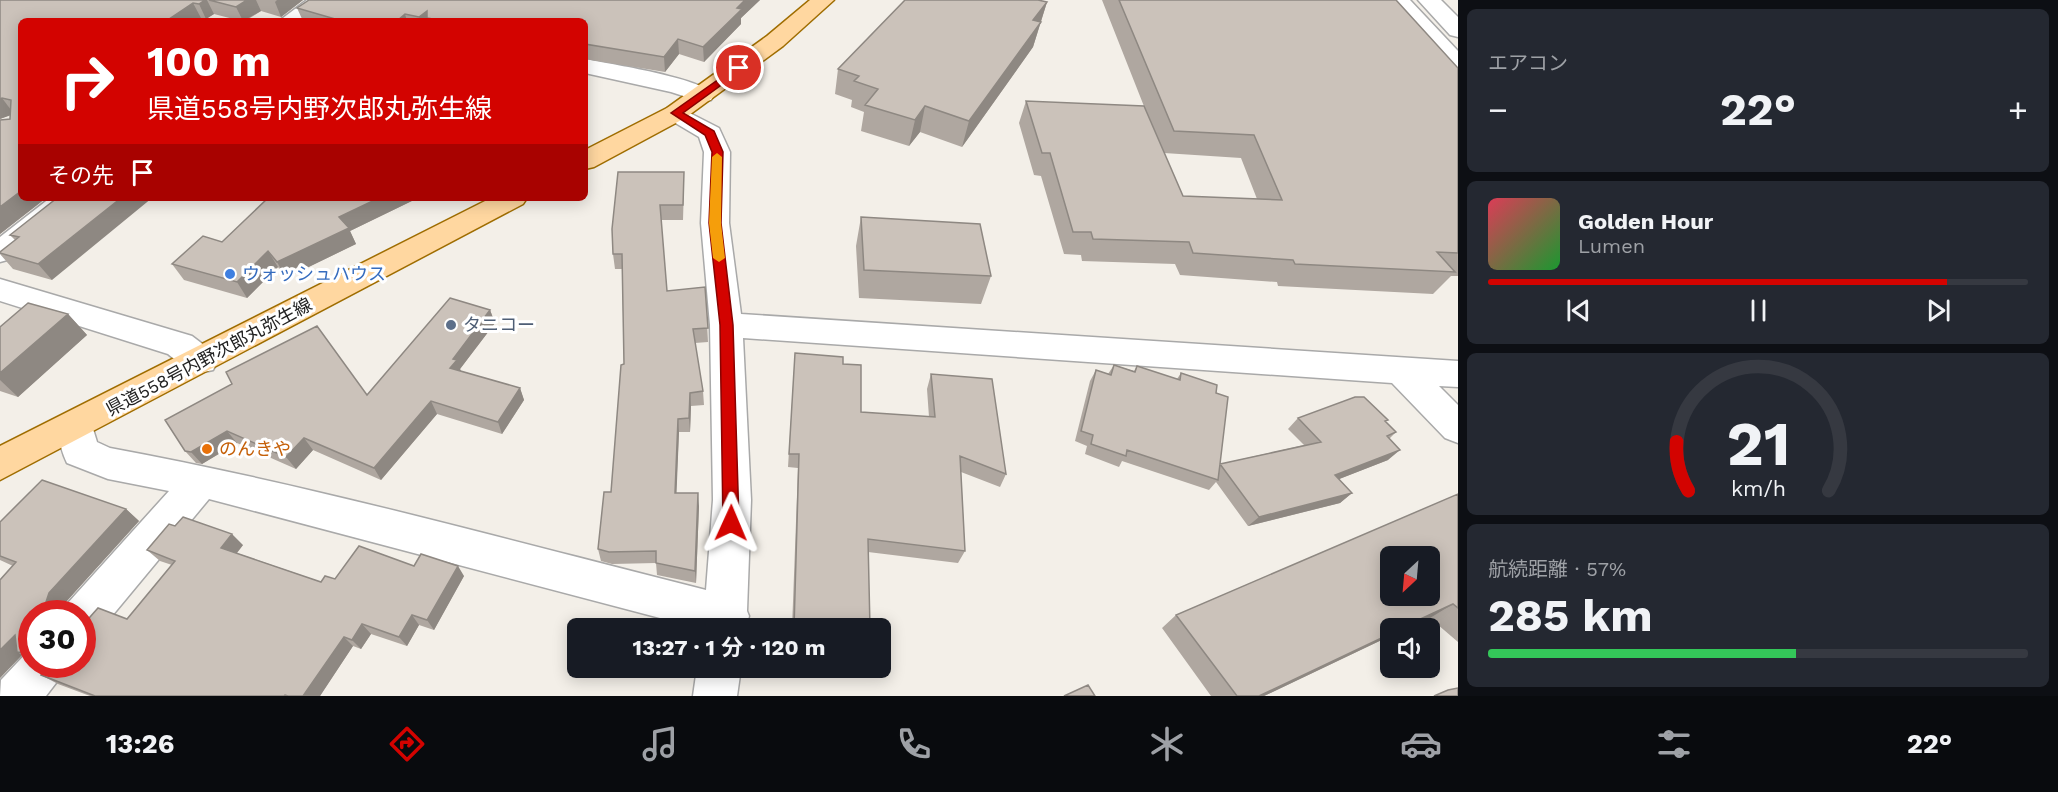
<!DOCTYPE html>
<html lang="ja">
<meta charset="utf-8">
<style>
:root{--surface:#171b24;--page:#242831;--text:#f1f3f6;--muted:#9ea1a6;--line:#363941;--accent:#d30300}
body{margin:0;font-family:"Work Sans","Noto Sans JP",sans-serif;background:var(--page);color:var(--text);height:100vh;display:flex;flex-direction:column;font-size:22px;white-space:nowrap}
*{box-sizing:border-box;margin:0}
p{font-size:20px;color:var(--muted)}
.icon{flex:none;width:33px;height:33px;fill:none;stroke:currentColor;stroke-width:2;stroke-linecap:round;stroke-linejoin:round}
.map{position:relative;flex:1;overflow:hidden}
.drawer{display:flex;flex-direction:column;gap:9px;padding:9px;background:#0d0f14;width:600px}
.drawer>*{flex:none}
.banner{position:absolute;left:18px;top:18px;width:570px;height:183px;border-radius:9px;box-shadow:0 3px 15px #0003;background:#d30300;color:#fff;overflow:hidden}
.needle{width:39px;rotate:206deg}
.fabs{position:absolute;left:1380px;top:546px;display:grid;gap:12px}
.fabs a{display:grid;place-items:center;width:60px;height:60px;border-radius:9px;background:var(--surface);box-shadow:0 3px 15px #0003;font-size:30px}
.speed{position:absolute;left:18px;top:600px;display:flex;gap:12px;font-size:30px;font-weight:700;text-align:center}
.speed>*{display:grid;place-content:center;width:78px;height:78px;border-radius:50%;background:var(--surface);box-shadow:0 3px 15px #0003;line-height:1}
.speed .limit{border:9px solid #d22;background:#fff;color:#111}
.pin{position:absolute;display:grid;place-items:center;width:51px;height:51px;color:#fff;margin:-26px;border:3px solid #fff;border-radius:50%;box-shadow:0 2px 6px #0007}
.me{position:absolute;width:66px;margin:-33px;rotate:1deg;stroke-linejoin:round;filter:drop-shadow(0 0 4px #0008)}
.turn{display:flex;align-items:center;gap:21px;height:126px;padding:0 30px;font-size:27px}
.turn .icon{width:78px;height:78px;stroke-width:2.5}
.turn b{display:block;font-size:42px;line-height:51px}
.then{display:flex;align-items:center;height:57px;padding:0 30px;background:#0003;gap:12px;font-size:22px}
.big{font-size:45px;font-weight:700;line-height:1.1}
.drawer .card{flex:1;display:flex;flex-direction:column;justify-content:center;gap:9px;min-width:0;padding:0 21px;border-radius:9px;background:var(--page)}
.drawer .dial{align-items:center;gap:0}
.dial svg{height:156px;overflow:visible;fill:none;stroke:var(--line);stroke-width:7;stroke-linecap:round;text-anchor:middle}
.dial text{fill:var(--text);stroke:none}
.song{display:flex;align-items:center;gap:18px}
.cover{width:72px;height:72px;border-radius:9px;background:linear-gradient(135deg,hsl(350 70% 55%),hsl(130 70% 35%))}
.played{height:6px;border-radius:3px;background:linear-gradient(90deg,var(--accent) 85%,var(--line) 85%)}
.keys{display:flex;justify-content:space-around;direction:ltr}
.heat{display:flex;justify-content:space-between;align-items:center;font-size:33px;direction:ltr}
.charge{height:9px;border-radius:4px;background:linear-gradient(90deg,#34c759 57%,var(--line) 0)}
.trip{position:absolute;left:567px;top:618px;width:324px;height:60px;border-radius:9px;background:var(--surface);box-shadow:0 3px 15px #0003;font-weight:700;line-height:60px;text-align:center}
.dock{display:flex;height:96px;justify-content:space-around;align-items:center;background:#090b0e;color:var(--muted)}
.dock .icon{width:42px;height:42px}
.dock .on{color:var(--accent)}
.dock b{font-size:27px;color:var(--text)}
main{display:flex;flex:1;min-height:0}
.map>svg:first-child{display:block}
</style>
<main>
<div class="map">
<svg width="1458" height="696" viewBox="0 0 1458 696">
<rect width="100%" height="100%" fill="#f3efe8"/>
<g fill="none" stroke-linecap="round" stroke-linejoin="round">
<defs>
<path id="minor" d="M 307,0 L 332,0 L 304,21 L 279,21 Z
M 1387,0 L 1410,0 L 1458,51 L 1458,72 L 1450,70 Z
M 1418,0 L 1441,0 L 1458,17 L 1458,37 L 1450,35 Z
M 585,59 C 609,64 703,78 714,95 L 711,100 L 702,102 L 671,92 L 585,73 Z
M 676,106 L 719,128 L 730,152 L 729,223 L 741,314 L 1458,361 L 1458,387 L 1439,386 L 1458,405 L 1458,443 L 1445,438 L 1392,383 L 743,338 L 751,500 L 747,611 L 749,616 L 746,628 L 698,628 L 209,499 L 97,634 L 82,640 L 82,614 L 63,614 L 67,604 L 169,491 L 108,479 L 67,463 C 60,448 56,431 63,416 L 76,411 L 89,416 L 97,442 L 110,448 C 311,485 508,540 706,590 L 713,500 L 710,325 L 701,223 L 704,152 L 699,137 L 667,118 L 664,113 L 667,108 Z
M 50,198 L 82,198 L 78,204 L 11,259 L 0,262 L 0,237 Z
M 0,279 L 192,336 L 213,352 L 218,361 L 213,370 C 193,376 183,366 168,354 L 0,301 Z
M 32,647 L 32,664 L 66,664 L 59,679 L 46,696 L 0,696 L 1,680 Z
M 697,668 L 741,668 L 737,696 L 693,696 Z"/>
<path id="major" d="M 810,0 L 834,0 L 783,46 L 685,118 L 594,167 L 585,169 L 585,150 L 667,108 L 767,36 Z
M 491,198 L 527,198 L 523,204 L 0,480 L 0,446 Z"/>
</defs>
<use href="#minor" stroke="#a9a9a9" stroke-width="3"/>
<use href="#major" stroke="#9f6d00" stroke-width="3"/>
<use href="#minor" fill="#fff" fill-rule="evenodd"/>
<use href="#major" fill="#ffd7a0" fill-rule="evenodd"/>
</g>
<path fill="#afa7a0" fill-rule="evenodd" d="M 0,0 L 303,0 L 281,17 L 261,11 L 245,21 L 241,21 L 214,14 L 206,19 L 201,18 L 197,21 L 21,21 L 21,198 L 46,198 L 0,234 L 10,115 L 0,119 Z
M 309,0 L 760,0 L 741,18 L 741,24 L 704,62 L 679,54 L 665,72 L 585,59 L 585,21 L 303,21 L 297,8 Z
M 1102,0 L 1396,0 L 1458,68 L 1458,276 L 1451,276 L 1433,294 L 1278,286 L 1277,282 L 1180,275 L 1175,264 L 1082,261 L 1081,255 L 1064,254 L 1041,176 L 1034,175 L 1019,123 L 1026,101 L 1151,124 ZM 1164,153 L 1241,158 L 1257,199 L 1183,196 Z
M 1047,2 L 1033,47 L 962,147 L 920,132 L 909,146 L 861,131 L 864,112 L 851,107 L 852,100 L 835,94 L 838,69 Z
M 684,186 L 683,220 L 661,220 L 667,291 L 705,287 L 708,342 L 695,343 L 703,391 L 704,405 L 691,406 L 690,432 L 679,432 L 676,493 L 699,506 L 696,583 L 657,575 L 656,563 L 612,564 L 601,561 L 598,549 L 611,492 L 624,364 L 622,269 L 615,269 L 613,254 L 612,229 Z
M 57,198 L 52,280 L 13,269 L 0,254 L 0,252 L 15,240 L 10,235 Z
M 268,198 L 418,198 L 350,231 L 356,244 L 286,278 L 278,267 L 247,298 L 184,280 L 172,264 L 222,242 Z
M 861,217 L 991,276 L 981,304 L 859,298 L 856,246 Z
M 490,310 L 495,323 L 460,369 L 461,371 L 520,388 L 524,400 L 502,434 L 437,414 L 381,480 L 313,450 L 296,469 L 237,443 L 202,464 L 196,463 L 185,451 L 232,384 L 367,395 Z
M 68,314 L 87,335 L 18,397 L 0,391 L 0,327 Z
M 795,353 L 843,364 L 861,412 L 929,417 L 927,389 L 931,374 L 1006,474 L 1000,487 L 961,472 L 965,551 L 958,563 L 868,552 L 870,628 L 792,628 L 798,468 L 788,467 Z
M 1114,365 L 1134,371 L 1137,366 L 1177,379 L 1181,373 L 1216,393 L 1220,464 L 1304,445 L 1288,429 L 1298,418 L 1388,420 L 1385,422 L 1396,432 L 1389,439 L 1388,460 L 1339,479 L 1352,493 L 1340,503 L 1248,526 L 1216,482 L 1209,490 L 1122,461 L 1119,467 L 1085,454 L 1087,446 L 1075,441 L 1090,381 L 1096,370 L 1108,374 Z
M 1458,494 L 1458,642 L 1430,618 L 1390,628 L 1390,636 L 1264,696 L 1211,696 L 1162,628 L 1176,615 Z
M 126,509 L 139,521 L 65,603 L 64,606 L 32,614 L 32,660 L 22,655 L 0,678 L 0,580 L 13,566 L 0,560 L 0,522 Z
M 243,545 L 237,553 L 321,582 L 414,566 L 464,576 L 434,630 L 419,625 L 407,646 L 371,634 L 361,649 L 353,646 L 320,696 L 90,696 L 58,684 L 41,675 L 127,619 L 172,565 L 160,561 L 147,550 Z"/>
<path fill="#8e8882" d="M 205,0 L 207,0 L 214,14 L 206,19 L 199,4 Z
M 247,0 L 256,0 L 261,11 L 243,21 L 236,7 Z
M 277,0 L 303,0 L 281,17 L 275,2 Z
M 745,0 L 760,0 L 741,18 L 741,24 L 704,62 L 703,47 L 737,8 Z
M 1047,2 L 1033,47 L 962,147 L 969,121 L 1033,20 Z
M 193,3 L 201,18 L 197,21 L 166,21 Z
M 427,11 L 427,18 L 428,21 L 420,21 L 419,17 Z
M 405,14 L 407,21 L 398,21 L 398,20 Z
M 678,39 L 679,54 L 665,72 L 664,57 Z
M 2,98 L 14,114 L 0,119 L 0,99 Z
M 925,106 L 920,132 L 909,146 L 915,120 Z
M 21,191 L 21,198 L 46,198 L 0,234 L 0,207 Z
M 121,198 L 152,198 L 52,280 L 38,264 Z
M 379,198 L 418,198 L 350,231 L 356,244 L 286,278 L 277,262 L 339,217 Z
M 268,251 L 278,267 L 247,298 L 237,282 Z
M 490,310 L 495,323 L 460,369 L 462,373 L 450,368 L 453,359 Z
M 68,314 L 87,335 L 18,397 L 0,380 L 0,373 Z
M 520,388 L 524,400 L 502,434 L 498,422 Z
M 690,393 L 691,406 L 690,432 L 689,418 Z
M 431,401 L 437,414 L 381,480 L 374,468 Z
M 678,419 L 679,432 L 676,506 L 675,493 Z
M 227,431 L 237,443 L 202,464 L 191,452 Z
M 304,438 L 313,450 L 296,469 L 286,457 Z
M 1400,450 L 1388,460 L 1324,485 L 1335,475 Z
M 698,493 L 699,506 L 696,583 L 695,571 Z
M 1352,493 L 1340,503 L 1248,526 L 1259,517 Z
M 126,509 L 139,521 L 65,603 L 64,606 L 75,614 L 64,614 L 45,605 L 49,593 Z
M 232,534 L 243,545 L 232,559 L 221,548 Z
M 458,566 L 464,576 L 434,630 L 427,620 Z
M 1453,604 L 1430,618 L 1407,628 L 1401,628 Z
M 412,615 L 419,625 L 407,646 L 399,637 Z
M 362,624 L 371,634 L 361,649 L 352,640 Z
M 1390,634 L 1390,636 L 1264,696 L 1259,696 Z
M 15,635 L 17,652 L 22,655 L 0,678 L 0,650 Z
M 344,637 L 353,646 L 320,696 L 303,696 Z"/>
<path fill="#cbc2ba" stroke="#8e8882" stroke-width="1.5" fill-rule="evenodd" d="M 0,0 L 205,0 L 199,4 L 193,3 L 166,21 L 21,21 L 21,191 L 0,207 L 0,120 L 10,119 L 11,100 L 2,98 L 0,99 Z
M 209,0 L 247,0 L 236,7 Z
M 309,0 L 745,0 L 737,8 L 742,9 L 703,47 L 678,39 L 664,57 L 585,44 L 585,21 L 445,21 L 427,18 L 427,11 L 419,17 L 405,14 L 398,20 L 392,19 L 390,21 L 342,21 L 297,8 Z
M 905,0 L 1038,0 L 1047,2 L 1033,20 L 1041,22 L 969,121 L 925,106 L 915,120 L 865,105 L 878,89 L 854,81 L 859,76 L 838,69 Z
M 1119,0 L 1396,0 L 1458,68 L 1458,253 L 1437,252 L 1455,272 L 1295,264 L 1293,260 L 1193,253 L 1189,242 L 1093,239 L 1091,232 L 1073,232 L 1050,153 L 1042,153 L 1026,101 L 1144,106 L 1183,196 L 1282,200 L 1254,135 L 1174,131 Z
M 618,172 L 684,172 L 683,205 L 660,205 L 667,291 L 705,287 L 708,328 L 693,329 L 703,391 L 690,393 L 689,418 L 678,419 L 675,493 L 698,493 L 695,571 L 656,563 L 656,551 L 609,552 L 598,549 L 604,492 L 611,492 L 621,365 L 624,364 L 622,254 L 613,254 L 612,229 Z
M 57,198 L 121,198 L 38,264 L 0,253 L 0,252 L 19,237 L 10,235 Z
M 268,198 L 379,198 L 339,217 L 349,228 L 277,262 L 268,251 L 237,282 L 172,264 L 203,236 L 222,242 Z
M 861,217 L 980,224 L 991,276 L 864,270 Z
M 450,298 L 490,310 L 453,359 L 457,360 L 450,368 L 520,388 L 498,422 L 431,401 L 374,468 L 304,438 L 286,457 L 227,431 L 191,452 L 185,451 L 165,420 L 232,384 L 226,372 L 317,326 L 367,395 Z
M 28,303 L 68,314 L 0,373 L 0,327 Z
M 795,353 L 843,357 L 843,364 L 861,365 L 861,412 L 935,417 L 931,374 L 992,379 L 1006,474 L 960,456 L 965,551 L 868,539 L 870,628 L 794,628 L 799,454 L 789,454 Z
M 1114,365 L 1135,372 L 1137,366 L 1180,380 L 1181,373 L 1217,385 L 1216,393 L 1228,397 L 1220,464 L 1321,442 L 1298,418 L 1355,397 L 1364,397 L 1388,420 L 1385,421 L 1396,432 L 1387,436 L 1400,450 L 1335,475 L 1352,493 L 1259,517 L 1220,464 L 1218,480 L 1127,450 L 1126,456 L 1091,444 L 1093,435 L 1081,431 L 1096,370 L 1111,375 Z
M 42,480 L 126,509 L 49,593 L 45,605 L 64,606 L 64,614 L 32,614 L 32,653 L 17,652 L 15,635 L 0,650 L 0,580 L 16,562 L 0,556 L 0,522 Z
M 1458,494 L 1458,608 L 1453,604 L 1401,628 L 1390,628 L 1390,634 L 1259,696 L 1237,696 L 1176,615 ZM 1390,556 L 1430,556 L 1430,596 L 1390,596 Z
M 183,517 L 232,534 L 221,548 L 321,582 L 325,576 L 335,579 L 359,546 L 414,566 L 421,554 L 458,566 L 427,620 L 412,615 L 399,637 L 362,624 L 352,640 L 344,637 L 303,696 L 288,696 L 285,695 L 284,696 L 95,696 L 41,675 L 46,664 L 82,664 L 82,626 L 98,608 L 127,619 L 175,561 L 147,550 L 169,524 L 175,526 Z
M 1088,685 L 1095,696 L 1064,696 Z
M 1458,688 L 1458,696 L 1434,696 L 1448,690 Z"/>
<path fill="#d30300" stroke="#890200" stroke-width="1.5" d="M 739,65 L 744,68 L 742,70 L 683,113 L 714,131 L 723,152 L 721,223 L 733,325 L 739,523 L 737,528 L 731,530 L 725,528 L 723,523 L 720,325 L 709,223 L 712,152 L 705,135 L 671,113 Z"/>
<path fill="#f59e0b" d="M 717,153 L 722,157 L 721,223 L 725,258 L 719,262 L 713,258 L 709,223 L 712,157 Z"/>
<circle fill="#3f7fe0" stroke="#fff" stroke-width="2" cx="230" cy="274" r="6"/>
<circle fill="#5c6f8a" stroke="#fff" stroke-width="2" cx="451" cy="325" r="6"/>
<circle fill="#e8710a" stroke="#fff" stroke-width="2" cx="207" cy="449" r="6"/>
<g text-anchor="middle" stroke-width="6" stroke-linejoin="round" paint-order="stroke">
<g font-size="18" fill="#366cbe" stroke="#fff" text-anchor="start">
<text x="242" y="280">ウォッシュハウス</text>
</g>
<g font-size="18" fill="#4e5e75" stroke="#fff" text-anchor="start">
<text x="463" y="331">タニコー</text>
</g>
<g font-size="18" fill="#222" stroke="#fff">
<text transform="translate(209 357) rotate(-28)" y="6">県道558号内野次郎丸弥生線</text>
</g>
<g font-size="18" fill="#c56008" stroke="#fff" text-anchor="start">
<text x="219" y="455">のんきや</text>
</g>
</g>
</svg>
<div class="fabs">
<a><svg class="needle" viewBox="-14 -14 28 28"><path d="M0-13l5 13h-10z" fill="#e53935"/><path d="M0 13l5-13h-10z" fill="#9ea1a6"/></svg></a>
<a><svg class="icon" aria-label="sound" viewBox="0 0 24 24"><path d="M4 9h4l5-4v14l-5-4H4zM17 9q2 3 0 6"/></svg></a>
</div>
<div class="speed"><div class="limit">30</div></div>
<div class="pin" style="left:739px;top:68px;background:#d93025"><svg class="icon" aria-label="arrive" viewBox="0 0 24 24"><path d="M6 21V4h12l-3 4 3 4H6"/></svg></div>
<svg class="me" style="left:731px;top:523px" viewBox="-20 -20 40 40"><path d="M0-17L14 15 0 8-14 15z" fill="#d30300" stroke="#fff" stroke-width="4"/></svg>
<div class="trip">13:27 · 1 分 · 120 m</div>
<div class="banner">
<div class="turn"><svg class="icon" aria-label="right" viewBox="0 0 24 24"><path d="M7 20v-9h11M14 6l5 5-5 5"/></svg><div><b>100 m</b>県道558号内野次郎丸弥生線</div></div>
<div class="then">その先<svg class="icon" aria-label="arrive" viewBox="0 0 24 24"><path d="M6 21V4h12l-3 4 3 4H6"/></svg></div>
</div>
</div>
<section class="drawer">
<div class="card"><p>エアコン</p>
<div class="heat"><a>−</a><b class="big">22°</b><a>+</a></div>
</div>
<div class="card">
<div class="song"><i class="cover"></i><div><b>Golden Hour</b><p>Lumen</p></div></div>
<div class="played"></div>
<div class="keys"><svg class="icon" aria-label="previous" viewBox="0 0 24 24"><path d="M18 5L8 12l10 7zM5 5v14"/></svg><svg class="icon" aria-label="pause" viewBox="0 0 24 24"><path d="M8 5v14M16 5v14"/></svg><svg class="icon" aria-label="next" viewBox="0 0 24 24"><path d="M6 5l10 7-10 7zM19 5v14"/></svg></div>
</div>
<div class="card dial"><svg viewBox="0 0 100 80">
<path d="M14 69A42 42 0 1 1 86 69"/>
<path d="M14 69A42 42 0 0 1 8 44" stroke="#d30300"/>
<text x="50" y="56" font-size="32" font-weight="700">21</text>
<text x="50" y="72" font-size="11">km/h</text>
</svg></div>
<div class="card"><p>航続距離 · 57%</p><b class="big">285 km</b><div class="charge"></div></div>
</section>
</main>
<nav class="dock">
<b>13:26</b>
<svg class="icon on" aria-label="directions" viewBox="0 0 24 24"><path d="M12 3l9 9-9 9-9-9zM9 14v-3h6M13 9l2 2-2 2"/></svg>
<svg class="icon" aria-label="music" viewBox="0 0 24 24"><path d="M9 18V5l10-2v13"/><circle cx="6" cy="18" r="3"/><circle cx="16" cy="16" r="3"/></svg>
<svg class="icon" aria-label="phone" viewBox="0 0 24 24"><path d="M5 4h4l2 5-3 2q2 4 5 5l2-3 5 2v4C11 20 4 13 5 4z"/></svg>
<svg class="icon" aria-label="climate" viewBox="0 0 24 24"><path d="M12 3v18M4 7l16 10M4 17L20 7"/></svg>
<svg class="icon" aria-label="car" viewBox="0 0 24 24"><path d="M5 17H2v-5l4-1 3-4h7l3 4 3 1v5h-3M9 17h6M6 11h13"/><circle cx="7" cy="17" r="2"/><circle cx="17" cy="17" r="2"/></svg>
<svg class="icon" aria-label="filters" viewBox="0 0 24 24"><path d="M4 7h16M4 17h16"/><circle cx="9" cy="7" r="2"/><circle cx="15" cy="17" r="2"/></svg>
<b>22°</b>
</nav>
